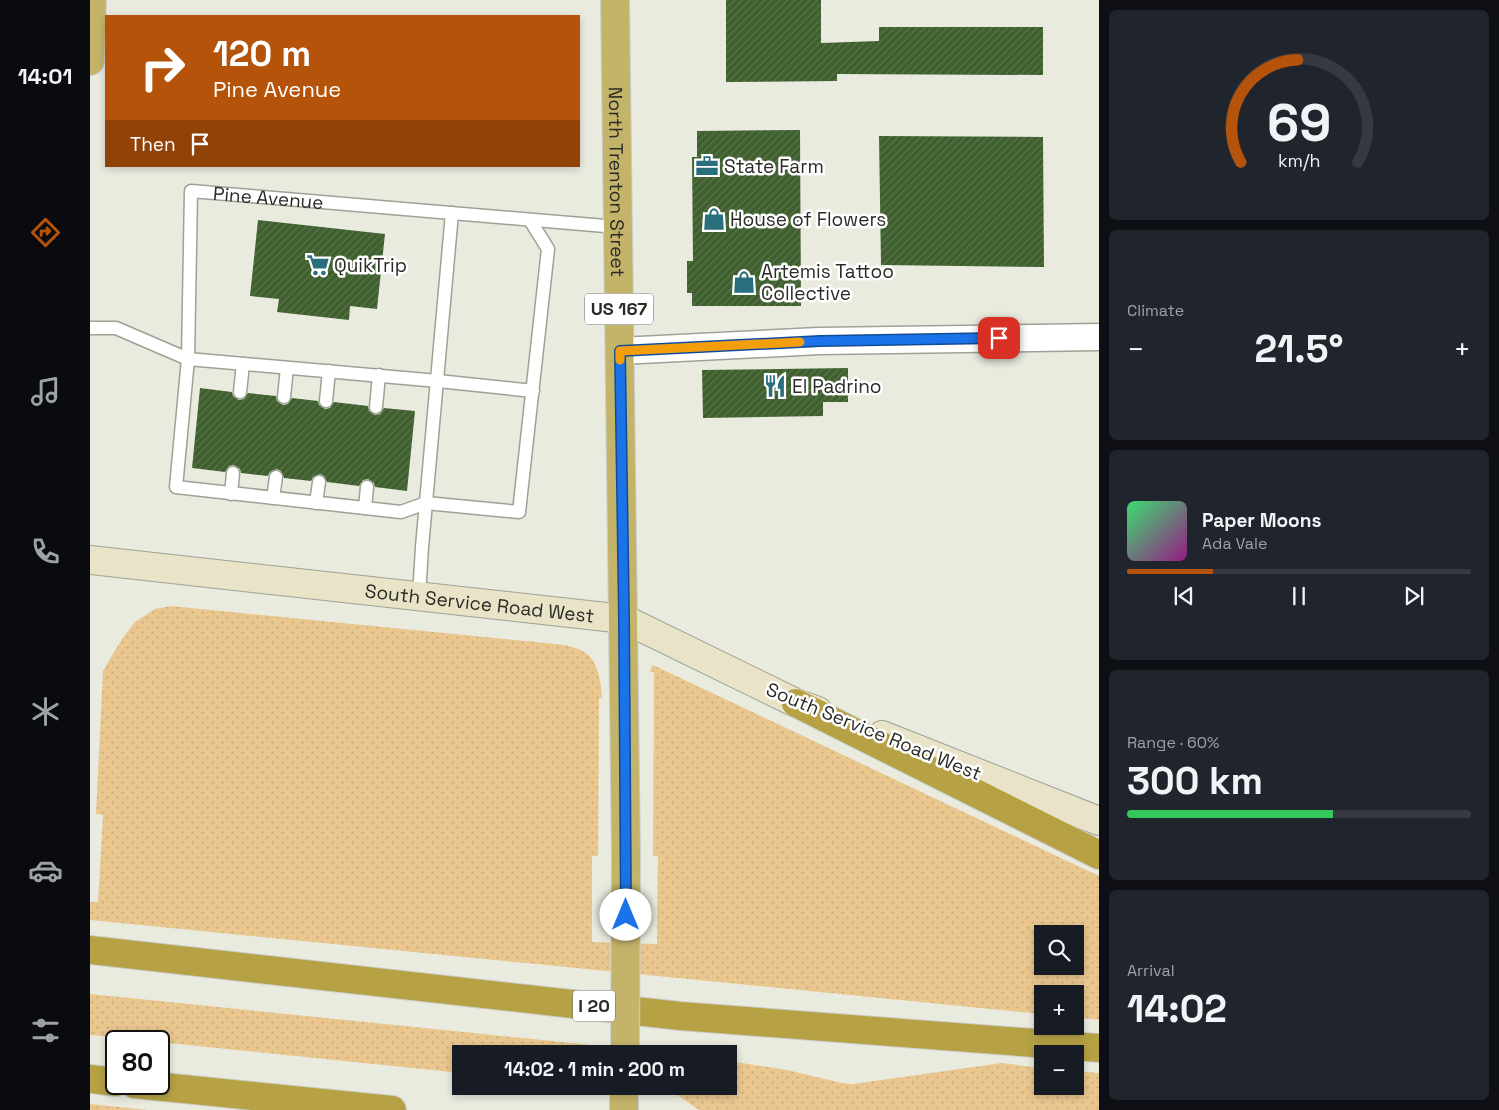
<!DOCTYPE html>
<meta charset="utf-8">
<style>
:root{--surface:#171b24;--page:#20242c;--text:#f1f3f6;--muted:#9ea1a6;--line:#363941;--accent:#b45309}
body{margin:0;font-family:"Space Grotesk",sans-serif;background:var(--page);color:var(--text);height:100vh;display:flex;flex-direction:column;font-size:19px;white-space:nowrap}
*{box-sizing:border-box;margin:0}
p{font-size:16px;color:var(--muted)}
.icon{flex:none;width:28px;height:28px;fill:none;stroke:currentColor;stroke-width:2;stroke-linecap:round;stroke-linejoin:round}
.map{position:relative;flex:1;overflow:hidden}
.sheet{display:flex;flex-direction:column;gap:10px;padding:10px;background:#0d0f14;width:400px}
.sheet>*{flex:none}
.top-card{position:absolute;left:15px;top:15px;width:475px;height:152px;border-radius:0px;box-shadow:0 2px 8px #0003;background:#b45309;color:#fff;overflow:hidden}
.buttons{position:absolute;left:944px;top:925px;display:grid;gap:10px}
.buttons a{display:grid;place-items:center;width:50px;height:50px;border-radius:0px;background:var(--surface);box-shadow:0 2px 8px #0003;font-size:25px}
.speed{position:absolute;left:15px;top:1030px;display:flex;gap:10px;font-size:25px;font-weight:700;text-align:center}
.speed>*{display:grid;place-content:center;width:65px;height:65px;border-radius:50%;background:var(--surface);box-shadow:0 2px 8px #0003;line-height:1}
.speed .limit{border:2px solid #111;border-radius:8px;background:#fff;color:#111}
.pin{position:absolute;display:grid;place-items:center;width:42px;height:42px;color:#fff;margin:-21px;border-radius:10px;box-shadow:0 2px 8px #0006}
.me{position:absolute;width:55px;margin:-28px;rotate:0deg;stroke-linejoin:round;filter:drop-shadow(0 0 4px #0008)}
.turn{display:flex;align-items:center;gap:18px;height:105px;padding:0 25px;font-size:22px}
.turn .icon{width:65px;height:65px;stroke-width:2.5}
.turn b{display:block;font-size:35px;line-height:42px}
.then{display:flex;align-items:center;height:48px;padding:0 25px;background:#0003;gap:10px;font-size:19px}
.big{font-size:38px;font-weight:700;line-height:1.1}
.sheet .widget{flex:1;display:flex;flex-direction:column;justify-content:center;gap:8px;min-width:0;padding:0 18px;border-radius:8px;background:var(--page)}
.sheet .dial{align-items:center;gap:0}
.dial svg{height:130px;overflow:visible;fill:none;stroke:var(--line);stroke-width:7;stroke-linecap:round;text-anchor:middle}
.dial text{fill:var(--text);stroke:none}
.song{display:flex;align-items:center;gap:15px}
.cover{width:60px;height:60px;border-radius:8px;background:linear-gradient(135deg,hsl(140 70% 55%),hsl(310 70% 35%))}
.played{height:5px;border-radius:2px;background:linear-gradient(90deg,var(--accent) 25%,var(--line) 25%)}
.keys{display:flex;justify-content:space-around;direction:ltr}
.heat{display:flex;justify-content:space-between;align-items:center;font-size:28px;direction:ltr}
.charge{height:8px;border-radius:4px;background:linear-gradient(90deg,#34c759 60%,var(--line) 0)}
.trip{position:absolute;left:362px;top:1045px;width:285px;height:50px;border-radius:0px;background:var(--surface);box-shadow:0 2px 8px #0003;font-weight:700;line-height:50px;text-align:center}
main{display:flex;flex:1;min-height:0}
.tab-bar{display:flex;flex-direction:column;width:90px;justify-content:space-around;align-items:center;background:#090b0e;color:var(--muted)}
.tab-bar .icon{width:35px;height:35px}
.tab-bar .current{color:var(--accent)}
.tab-bar b{font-size:22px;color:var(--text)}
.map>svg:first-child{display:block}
</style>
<main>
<nav class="tab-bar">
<b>14:01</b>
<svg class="icon current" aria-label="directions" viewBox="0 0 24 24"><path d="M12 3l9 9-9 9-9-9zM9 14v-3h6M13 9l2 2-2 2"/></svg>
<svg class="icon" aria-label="music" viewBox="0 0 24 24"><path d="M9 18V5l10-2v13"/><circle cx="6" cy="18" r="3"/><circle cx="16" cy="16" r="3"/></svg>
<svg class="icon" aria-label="phone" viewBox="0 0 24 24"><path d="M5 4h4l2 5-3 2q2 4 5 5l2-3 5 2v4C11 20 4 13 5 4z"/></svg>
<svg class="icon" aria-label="climate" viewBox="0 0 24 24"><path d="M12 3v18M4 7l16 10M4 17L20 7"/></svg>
<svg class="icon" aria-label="car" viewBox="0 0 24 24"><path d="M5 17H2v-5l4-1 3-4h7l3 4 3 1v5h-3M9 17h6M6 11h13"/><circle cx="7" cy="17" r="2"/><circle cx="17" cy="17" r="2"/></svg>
<svg class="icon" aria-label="filters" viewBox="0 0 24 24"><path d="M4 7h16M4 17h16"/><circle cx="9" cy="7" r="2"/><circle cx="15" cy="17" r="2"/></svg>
</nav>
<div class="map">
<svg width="1009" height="1110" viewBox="0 0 1009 1110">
<defs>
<pattern id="grass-dots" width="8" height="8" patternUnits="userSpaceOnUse" patternTransform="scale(1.25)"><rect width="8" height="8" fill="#eac78f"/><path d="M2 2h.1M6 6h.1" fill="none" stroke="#c9ab7b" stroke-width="1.8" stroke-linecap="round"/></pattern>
<pattern id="building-hatch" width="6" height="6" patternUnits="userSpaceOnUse" patternTransform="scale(1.25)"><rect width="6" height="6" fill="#3f602e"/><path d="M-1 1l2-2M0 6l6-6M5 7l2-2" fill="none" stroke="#59734b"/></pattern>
</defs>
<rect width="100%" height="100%" fill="#e9ebdf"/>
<path fill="url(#grass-dots)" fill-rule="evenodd" d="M 81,606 L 475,645 C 483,647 491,649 497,654 C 509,664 511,684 512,698 L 509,698 L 508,856 L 502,856 L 502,942 L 567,944 L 568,856 L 563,856 L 564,672 L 560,672 L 562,666 L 565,666 L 1009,876 L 1009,1020 L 985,1017 L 985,994 L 952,994 L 952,1014 L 0,920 L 0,902 L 8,902 L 13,815 L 6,814 L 13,671 L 32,639 L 45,622 L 65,609 ZM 952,934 L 985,934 L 985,966 L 952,966 Z
M 0,994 L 591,1054 L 371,1054 L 371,1073 L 69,1042 L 69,1041 L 0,1035 Z
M 639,1061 L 697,1070 L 752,1083 L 763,1084 L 912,1063 L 952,1068 L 952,1086 L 985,1086 L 985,1071 L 1009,1073 L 1009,1110 L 609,1110 L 586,1094 L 509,1086 L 639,1086 Z
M 0,1104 L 58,1110 L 0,1110 Z"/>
<path fill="url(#building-hatch)" d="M 636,0 L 731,0 L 731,43 L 789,41 L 789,27 L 953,27 L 953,75 L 747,74 L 747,81 L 636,82 Z
M 710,130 L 711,306 L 602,306 L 602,293 L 597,293 L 597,261 L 603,261 L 602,157 L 607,157 L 607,131 Z
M 789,136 L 953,137 L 954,267 L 791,265 Z
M 168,220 L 295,234 L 287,309 L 260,306 L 259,320 L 187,312 L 189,299 L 160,296 Z
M 758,368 L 758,402 L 733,402 L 733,416 L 613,418 L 612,370 Z
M 110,388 L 142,392 L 143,396 L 149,400 L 154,399 L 158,393 L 186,396 L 187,401 L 193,405 L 198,404 L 202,398 L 228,401 L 229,405 L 235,409 L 240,408 L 244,402 L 278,406 L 279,411 L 285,415 L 290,414 L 294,408 L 325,411 L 317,491 L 285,487 L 284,483 L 278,479 L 273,480 L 269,486 L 237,482 L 234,476 L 230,474 L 223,477 L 221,481 L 194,478 L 191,471 L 187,469 L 180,472 L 178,476 L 151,473 L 150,469 L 144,465 L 139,466 L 135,472 L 102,468 Z"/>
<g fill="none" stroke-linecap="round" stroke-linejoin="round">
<defs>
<g id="service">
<path d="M 440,220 L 458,249 L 429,512 L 336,503 L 311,512 L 86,487 L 98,359 L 348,381 L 443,391"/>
<path id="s1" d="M 0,328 L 26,328 L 98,359 L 101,191 L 527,227"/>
<path d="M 150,392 L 153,364"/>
<path d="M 194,397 L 197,368"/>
<path d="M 236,401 L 239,371"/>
<path d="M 286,407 L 289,375"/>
<path d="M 141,494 L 143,473"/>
<path d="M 183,498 L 186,477"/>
<path d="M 226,503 L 229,482"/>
<path d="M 275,508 L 277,487"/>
<path d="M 329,596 L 332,547 L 362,213"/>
</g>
<path id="minor" d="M 530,351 L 729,341 L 1009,337"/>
<g id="secondary">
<path id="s2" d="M 0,560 L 534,619 L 706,703 L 728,711"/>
<path d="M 792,735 L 1009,821"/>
</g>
<g id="trunk">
<path id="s3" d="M 525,0 C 527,285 534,571 536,856"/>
<path d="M 0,61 L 2,0"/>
<path d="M 534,1110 L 534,1086"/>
</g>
<path id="motorway" d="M 706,703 L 1009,855
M 0,950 L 590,1016 L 1009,1048
M 0,1079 L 26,1082
M 44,1084 L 302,1110"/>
</defs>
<use href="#service" stroke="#9ea195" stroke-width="15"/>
<use href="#minor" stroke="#9ea195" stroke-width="29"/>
<use href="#secondary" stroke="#9ea195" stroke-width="30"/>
<use href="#trunk" stroke="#cccccb" stroke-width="30"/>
<use href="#motorway" stroke="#cccccb" stroke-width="30"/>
<use href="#service" stroke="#fff" stroke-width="12"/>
<use href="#minor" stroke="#fff" stroke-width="26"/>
<use href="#secondary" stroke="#e9e3c7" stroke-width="28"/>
<use href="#trunk" stroke="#c4b46a" stroke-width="28"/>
<use href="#motorway" stroke="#b6a244" stroke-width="28"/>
<defs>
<path id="trunk-bridge" d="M 535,1054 L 536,856"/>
</defs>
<use href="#trunk-bridge" stroke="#cccccb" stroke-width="30" stroke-linecap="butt"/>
<use href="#trunk-bridge" stroke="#c4b46a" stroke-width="28"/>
</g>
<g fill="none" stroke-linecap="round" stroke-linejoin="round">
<defs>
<path id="route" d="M 536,915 L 534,618 L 530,351 L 730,341 L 909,338"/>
</defs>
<use href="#route" stroke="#114b97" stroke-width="12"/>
<use href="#route" stroke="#1a73e8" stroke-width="9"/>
<path stroke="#f59e0b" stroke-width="9" d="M 530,360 L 530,351 L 710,342"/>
</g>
<defs>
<symbol id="office-bare" viewBox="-9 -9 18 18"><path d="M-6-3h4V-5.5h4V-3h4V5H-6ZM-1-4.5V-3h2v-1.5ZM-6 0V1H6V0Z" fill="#286e7c" stroke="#fff" stroke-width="2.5" paint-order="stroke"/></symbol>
<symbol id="shop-bare" viewBox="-9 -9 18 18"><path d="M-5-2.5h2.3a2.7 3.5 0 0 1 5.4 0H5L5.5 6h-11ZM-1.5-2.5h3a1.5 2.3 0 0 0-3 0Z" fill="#286e7c" stroke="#fff" stroke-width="2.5" paint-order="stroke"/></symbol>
<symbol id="supermarket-bare" viewBox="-9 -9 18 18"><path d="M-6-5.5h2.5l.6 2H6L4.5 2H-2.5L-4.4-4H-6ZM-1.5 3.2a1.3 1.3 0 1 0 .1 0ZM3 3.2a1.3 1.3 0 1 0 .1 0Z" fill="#286e7c" stroke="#fff" stroke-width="2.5" paint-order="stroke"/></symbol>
<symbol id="restaurant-bare" viewBox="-9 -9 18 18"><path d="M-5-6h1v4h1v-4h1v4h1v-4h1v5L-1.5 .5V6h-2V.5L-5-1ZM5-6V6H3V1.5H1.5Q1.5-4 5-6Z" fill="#286e7c" stroke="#fff" stroke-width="2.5" paint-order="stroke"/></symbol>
</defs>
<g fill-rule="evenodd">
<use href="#office-bare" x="601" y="150" width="32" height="32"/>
<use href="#shop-bare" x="608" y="203" width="32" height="32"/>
<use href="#supermarket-bare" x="212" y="249" width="32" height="32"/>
<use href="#shop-bare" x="638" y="266" width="32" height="32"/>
<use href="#restaurant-bare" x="669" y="370" width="32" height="32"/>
</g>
<g text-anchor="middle" stroke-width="5" stroke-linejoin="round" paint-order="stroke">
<g fill="#fff" stroke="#6a6a67" stroke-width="1">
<rect x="495" y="293.5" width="68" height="31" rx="4"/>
<rect x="483" y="990.5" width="42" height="31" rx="4"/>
</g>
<g font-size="18" font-weight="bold" fill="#2a2a26">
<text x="529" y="315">US 167</text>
<text x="504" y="1012">I 20</text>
</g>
<g font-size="19" fill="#2a2a26" stroke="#fff" text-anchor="start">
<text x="634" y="173">State Farm</text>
<text x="640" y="226">House of Flowers</text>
<text x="244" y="272">QuikTrip</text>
<text x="671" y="278">Artemis Tattoo<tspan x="671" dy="22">Collective</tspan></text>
<text x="702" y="393">El Padrino</text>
</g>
<g font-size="19" fill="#2a2a26" stroke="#fff">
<text dy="7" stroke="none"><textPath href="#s3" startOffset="182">North Trenton Street</textPath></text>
<text dy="7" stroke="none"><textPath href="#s1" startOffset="350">Pine Avenue</textPath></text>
<text dy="7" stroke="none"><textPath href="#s2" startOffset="392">South Service Road West</textPath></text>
<text transform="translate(784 731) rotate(22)" y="7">South Service Road West</text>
</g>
</g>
</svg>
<div class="buttons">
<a><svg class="icon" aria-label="search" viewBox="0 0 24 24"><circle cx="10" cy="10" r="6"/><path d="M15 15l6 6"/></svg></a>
<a>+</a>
<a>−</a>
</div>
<div class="speed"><div class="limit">80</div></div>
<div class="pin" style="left:909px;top:338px;background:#d93025"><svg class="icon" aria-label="arrive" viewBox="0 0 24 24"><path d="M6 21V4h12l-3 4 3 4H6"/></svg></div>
<svg class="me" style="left:536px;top:915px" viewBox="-20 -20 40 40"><circle r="19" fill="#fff"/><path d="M0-13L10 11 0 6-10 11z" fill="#1a73e8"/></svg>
<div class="trip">14:02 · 1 min · 200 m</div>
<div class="top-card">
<div class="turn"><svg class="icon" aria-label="right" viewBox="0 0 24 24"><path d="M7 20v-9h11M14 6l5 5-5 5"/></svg><div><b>120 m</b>Pine Avenue</div></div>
<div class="then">Then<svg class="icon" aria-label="arrive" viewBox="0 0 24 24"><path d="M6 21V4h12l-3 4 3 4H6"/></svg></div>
</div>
</div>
<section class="sheet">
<div class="widget dial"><svg viewBox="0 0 100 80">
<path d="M14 69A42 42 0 1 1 86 69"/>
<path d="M14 69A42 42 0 0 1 49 6" stroke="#b45309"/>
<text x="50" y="56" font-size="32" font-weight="700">69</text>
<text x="50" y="72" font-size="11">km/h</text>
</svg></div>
<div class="widget"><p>Climate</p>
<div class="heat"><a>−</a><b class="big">21.5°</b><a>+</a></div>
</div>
<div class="widget">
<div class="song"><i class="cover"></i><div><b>Paper Moons</b><p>Ada Vale</p></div></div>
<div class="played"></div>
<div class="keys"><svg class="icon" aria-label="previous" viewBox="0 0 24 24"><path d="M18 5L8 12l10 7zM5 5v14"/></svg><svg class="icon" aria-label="pause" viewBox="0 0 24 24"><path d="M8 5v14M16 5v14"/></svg><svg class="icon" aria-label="next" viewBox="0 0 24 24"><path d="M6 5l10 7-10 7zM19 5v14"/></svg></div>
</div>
<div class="widget"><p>Range · 60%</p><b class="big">300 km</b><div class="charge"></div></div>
<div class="widget"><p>Arrival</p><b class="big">14:02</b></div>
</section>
</main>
